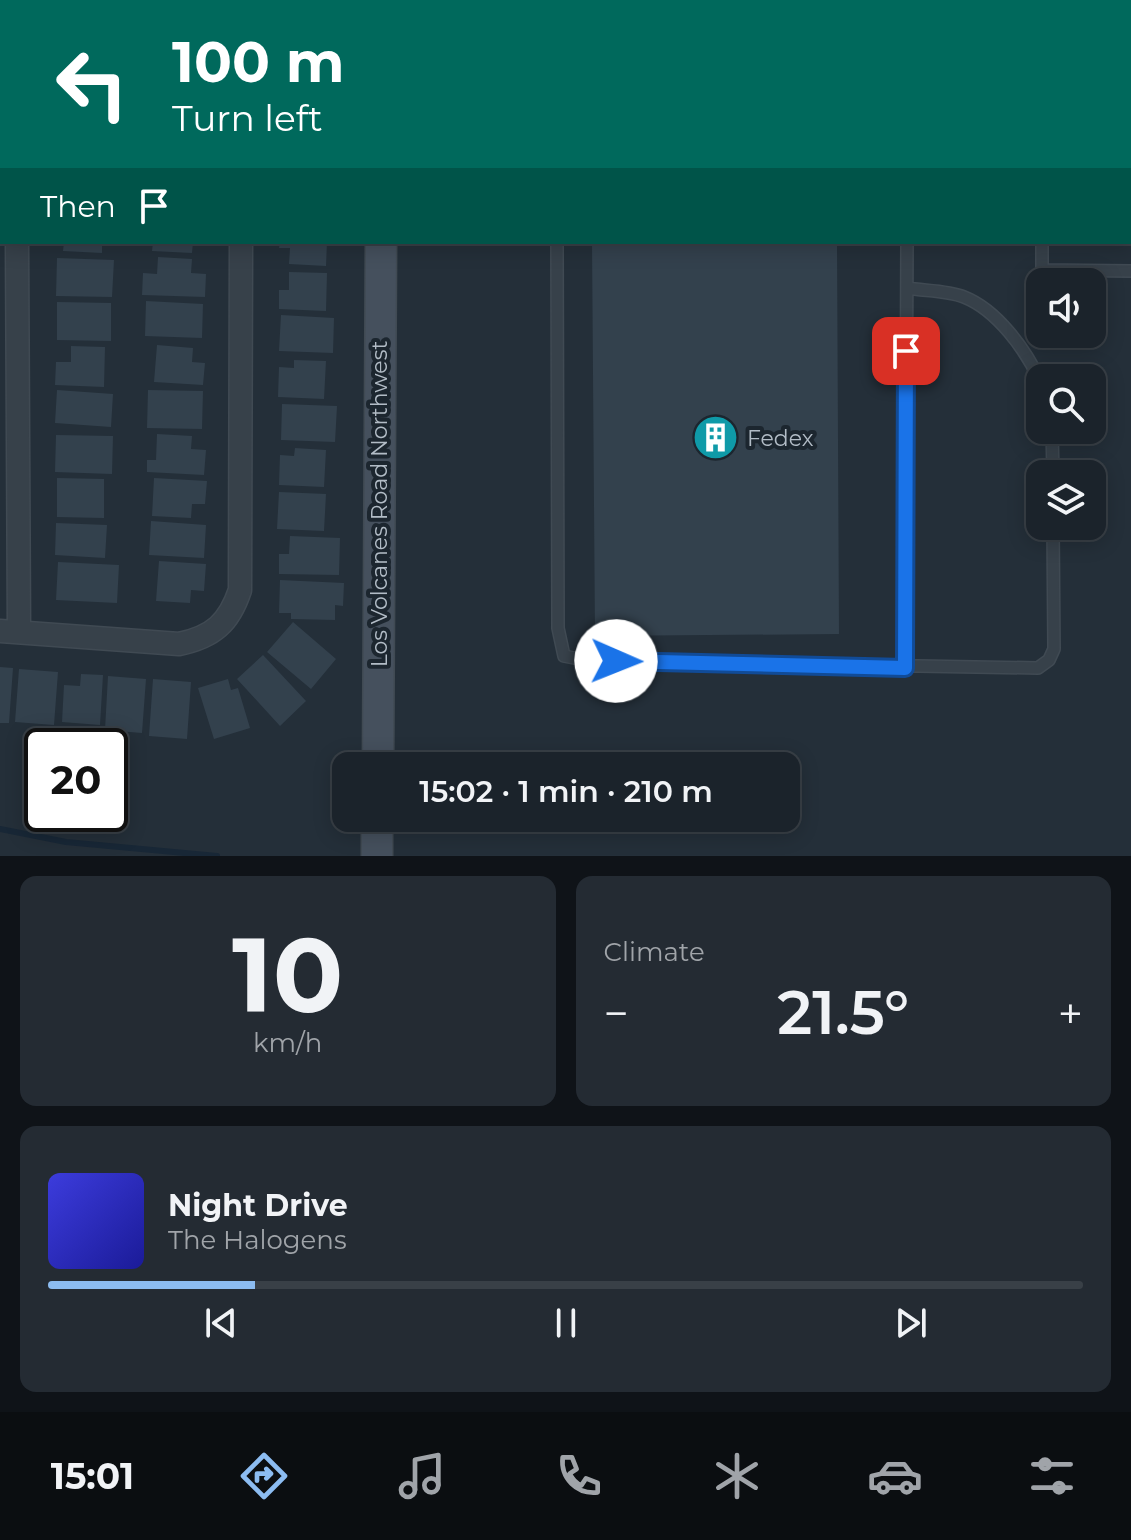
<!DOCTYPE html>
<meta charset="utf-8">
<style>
:root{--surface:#1b232b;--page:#242b33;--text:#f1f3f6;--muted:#a0a4a9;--line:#394047;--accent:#8cbcf1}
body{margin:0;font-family:Montserrat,sans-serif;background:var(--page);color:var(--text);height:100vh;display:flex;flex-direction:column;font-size:30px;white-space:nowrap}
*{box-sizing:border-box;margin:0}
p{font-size:26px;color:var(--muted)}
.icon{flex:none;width:44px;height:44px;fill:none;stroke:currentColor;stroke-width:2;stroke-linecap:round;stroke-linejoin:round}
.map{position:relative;height:856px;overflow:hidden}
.drawer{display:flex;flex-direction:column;gap:20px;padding:20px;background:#0f1318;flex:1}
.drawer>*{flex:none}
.banner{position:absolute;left:0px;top:0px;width:1132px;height:244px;box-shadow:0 4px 20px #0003,0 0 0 2px var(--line);background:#00695c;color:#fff;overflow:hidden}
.buttons{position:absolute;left:1026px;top:268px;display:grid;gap:16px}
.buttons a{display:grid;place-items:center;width:80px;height:80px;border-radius:16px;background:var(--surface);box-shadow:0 4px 20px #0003,0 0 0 2px var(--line);font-size:40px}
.speed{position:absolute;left:24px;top:728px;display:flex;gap:16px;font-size:40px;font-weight:700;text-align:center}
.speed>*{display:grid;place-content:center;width:104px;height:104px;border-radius:50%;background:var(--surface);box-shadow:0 4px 20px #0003,0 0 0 2px var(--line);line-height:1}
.speed .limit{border:4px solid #111;border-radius:12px;background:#fff;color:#111}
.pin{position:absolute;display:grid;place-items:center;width:68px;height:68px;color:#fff;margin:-34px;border-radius:16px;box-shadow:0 4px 12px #0006}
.me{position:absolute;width:88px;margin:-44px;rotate:91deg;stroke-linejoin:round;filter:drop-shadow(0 0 6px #0008)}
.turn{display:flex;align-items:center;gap:28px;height:168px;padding:0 40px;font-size:36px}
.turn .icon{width:104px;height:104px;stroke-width:2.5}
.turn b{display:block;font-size:56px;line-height:68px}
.then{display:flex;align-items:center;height:76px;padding:0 40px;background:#0003;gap:16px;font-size:30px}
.big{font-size:60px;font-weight:600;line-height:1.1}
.drawer .card{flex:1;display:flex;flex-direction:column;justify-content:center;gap:12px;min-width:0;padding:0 28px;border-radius:16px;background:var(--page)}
.drawer .dial{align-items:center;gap:0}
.dial b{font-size:104px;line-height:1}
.song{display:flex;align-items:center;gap:24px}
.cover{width:96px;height:96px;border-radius:12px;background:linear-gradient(135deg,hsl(240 70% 55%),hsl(240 70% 35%))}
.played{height:8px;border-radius:4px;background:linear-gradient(90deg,var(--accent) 20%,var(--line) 20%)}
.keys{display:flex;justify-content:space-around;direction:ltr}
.heat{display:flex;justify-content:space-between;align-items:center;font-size:44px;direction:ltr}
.drawer .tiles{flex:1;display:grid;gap:20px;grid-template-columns:1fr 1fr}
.card:last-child{grid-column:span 2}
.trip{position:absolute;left:332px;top:752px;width:468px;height:80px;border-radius:16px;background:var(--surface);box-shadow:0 4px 20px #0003,0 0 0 2px var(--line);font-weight:600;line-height:80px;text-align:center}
.tab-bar{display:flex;height:128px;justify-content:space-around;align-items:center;background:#0b0e11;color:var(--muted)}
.tab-bar .icon{width:56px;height:56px}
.tab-bar .on{color:var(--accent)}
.tab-bar b{font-size:36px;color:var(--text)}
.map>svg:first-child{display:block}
</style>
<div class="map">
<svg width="1131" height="856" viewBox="0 0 1131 856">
<rect width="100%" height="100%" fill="#242f39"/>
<path fill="#182736" d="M 581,818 L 701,818 L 678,820 L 664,834 L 593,830 Z"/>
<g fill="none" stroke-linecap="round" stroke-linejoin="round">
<path stroke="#182736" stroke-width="6" d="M 0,829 L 66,842 L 217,856"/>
</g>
<path fill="#33414d" d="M 64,242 L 102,242 L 102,253 L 63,251 Z
M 153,242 L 193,242 L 192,253 L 152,251 Z
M 280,242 L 327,242 L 326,266 L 289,264 L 290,248 L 279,248 Z
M 592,242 L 837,242 L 839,634 L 595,636 Z
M 158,257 L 192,259 L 191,273 L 206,274 L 205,297 L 142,295 L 143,273 L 157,274 Z
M 57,258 L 114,260 L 112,297 L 56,296 Z
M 289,272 L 327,273 L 326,311 L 279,309 L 279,290 L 289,290 Z
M 146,301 L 203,304 L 202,338 L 145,336 Z
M 57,302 L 111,303 L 111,341 L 57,340 Z
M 281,315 L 334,318 L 333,353 L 279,351 Z
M 157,345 L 193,348 L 192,362 L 205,363 L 203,385 L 154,382 Z
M 71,346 L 105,347 L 104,387 L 55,385 L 56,362 L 71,362 Z
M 294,360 L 326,361 L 324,399 L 278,397 L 279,367 L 294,368 Z
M 57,390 L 113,394 L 111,427 L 55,423 Z
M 148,390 L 203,391 L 202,429 L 147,428 Z
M 282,404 L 337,406 L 335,442 L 281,440 Z
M 157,434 L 192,436 L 191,449 L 206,450 L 204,475 L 147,472 L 147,460 L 156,460 Z
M 56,435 L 113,436 L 112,474 L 55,472 Z
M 295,448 L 326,450 L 324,487 L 279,485 L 280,455 L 294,456 Z
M 57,478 L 104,479 L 104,518 L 57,517 Z
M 154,478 L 207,481 L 205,504 L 192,504 L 191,518 L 152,516 Z
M 279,492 L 326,494 L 324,531 L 277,529 Z
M 151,521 L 206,525 L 204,558 L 149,555 Z
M 56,523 L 107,525 L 105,558 L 55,555 Z
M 290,536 L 340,538 L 339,575 L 279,574 L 279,554 L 289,554 Z
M 159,561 L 206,564 L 204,591 L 191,590 L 190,603 L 156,601 Z
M 58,562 L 119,565 L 117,603 L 56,600 Z
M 280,580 L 344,583 L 343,606 L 335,605 L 335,620 L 291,619 L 291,613 L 279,613 Z
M 293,622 L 336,659 L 311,689 L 267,652 Z
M 263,655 L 306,701 L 280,726 L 237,679 Z
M 0,667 L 13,668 L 9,723 L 0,723 Z
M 19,669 L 58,672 L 54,725 L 15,722 Z
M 81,674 L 103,675 L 100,725 L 62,722 L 64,685 L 80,686 Z
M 108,676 L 146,679 L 142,733 L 105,730 Z
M 153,679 L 191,682 L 187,739 L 149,736 Z
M 228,679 L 231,690 L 238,688 L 250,728 L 214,739 L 198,688 Z"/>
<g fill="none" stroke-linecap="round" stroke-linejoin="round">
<defs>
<path id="lane" d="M 741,2 L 753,0
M 908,2 L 908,0
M 1130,44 L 1131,43
M 557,242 L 558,628 L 564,656 L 584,660 L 1038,668 L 1049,660 L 1054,649 L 1053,526
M 1042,242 L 1042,270 L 1131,271
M 907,288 C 924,291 947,290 964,297 C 997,310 1026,350 1040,381
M 1052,430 L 1053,474
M 905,668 L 907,242"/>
<path id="street" d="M 17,0 L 17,2
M 242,2 L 242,0
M 17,242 L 19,632
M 0,631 L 179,644 C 213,637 229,623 240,590 L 241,242"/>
<path id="secondary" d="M 381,0 L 381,2
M 378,766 L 381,242
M 377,856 L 377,818"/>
</defs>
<use href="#lane" stroke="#404a53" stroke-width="14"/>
<use href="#street" stroke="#404a53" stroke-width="25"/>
<use href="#secondary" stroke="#404a53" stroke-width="33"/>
<path stroke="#3e5353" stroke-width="3" stroke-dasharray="6 6" stroke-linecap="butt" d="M 410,2 L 410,0"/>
<use href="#lane" stroke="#37414a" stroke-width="11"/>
<use href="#street" stroke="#37414a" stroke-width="22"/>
<use href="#secondary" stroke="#45505d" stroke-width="30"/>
</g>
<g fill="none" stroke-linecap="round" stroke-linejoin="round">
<defs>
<path id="route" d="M 616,661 L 905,668 L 906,351"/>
</defs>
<use href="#route" stroke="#114b97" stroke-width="20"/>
<use href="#route" stroke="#1a73e8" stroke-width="14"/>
</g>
<defs>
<symbol id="building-disc" viewBox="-11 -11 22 22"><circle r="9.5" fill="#0f9aa8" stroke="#1c262f"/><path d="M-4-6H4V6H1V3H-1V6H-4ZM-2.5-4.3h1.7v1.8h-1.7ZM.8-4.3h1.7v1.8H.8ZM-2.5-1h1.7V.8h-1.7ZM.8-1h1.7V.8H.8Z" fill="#fff"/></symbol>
</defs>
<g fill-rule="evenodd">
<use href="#building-disc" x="690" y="412" width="51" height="51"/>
</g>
<g text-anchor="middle" stroke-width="8" stroke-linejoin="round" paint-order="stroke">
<g font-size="22" fill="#b2bcc6" stroke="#1c262f" text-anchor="start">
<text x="747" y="446">Fedex</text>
</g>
<g font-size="22" fill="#b2bcc6" stroke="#1c262f">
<text transform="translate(379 504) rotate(-90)" y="8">Los Volcanes Road Northwest</text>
</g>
</g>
</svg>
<div class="buttons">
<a><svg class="icon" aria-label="sound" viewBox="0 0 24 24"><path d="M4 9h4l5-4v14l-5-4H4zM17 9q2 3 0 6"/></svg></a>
<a><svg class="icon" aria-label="search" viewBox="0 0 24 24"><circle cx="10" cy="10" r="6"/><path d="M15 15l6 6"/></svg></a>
<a><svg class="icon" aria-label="layers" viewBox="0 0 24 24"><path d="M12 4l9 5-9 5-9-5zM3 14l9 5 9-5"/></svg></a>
</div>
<div class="speed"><div class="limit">20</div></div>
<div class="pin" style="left:906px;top:351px;background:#d93025"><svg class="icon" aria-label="arrive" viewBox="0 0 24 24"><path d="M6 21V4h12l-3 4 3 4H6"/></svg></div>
<svg class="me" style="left:616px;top:661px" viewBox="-20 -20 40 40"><circle r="19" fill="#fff"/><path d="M0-13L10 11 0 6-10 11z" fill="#1a73e8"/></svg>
<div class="trip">15:02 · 1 min · 210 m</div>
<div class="banner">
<div class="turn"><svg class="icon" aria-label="left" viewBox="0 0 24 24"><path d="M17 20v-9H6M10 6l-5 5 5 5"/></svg><div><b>100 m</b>Turn left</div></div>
<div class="then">Then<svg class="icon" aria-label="arrive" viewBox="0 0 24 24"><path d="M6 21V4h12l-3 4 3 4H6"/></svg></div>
</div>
</div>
<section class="drawer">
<div class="tiles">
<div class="card dial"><b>10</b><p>km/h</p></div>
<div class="card"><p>Climate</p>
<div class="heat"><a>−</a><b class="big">21.5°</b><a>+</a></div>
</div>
<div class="card">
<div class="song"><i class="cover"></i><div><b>Night Drive</b><p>The Halogens</p></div></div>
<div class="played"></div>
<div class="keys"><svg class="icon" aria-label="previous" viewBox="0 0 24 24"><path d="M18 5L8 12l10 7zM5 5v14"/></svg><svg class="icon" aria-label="pause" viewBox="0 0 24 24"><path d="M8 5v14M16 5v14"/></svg><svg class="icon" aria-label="next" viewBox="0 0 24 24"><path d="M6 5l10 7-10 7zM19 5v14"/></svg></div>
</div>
</div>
</section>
<nav class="tab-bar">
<b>15:01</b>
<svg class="icon on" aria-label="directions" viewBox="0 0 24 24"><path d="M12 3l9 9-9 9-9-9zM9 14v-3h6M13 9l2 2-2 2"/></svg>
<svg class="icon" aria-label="music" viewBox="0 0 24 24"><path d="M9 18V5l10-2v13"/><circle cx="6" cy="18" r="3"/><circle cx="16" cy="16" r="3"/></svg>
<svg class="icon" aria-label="phone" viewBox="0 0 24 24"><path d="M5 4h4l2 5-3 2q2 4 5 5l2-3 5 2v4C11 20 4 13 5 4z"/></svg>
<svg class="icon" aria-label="climate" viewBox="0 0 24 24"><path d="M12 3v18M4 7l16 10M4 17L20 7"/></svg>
<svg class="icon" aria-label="car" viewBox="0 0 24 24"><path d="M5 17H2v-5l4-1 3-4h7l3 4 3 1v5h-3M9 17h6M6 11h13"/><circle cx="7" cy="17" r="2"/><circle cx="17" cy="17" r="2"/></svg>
<svg class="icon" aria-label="filters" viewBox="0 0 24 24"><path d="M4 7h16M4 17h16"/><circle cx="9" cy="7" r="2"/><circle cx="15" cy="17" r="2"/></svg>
</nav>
